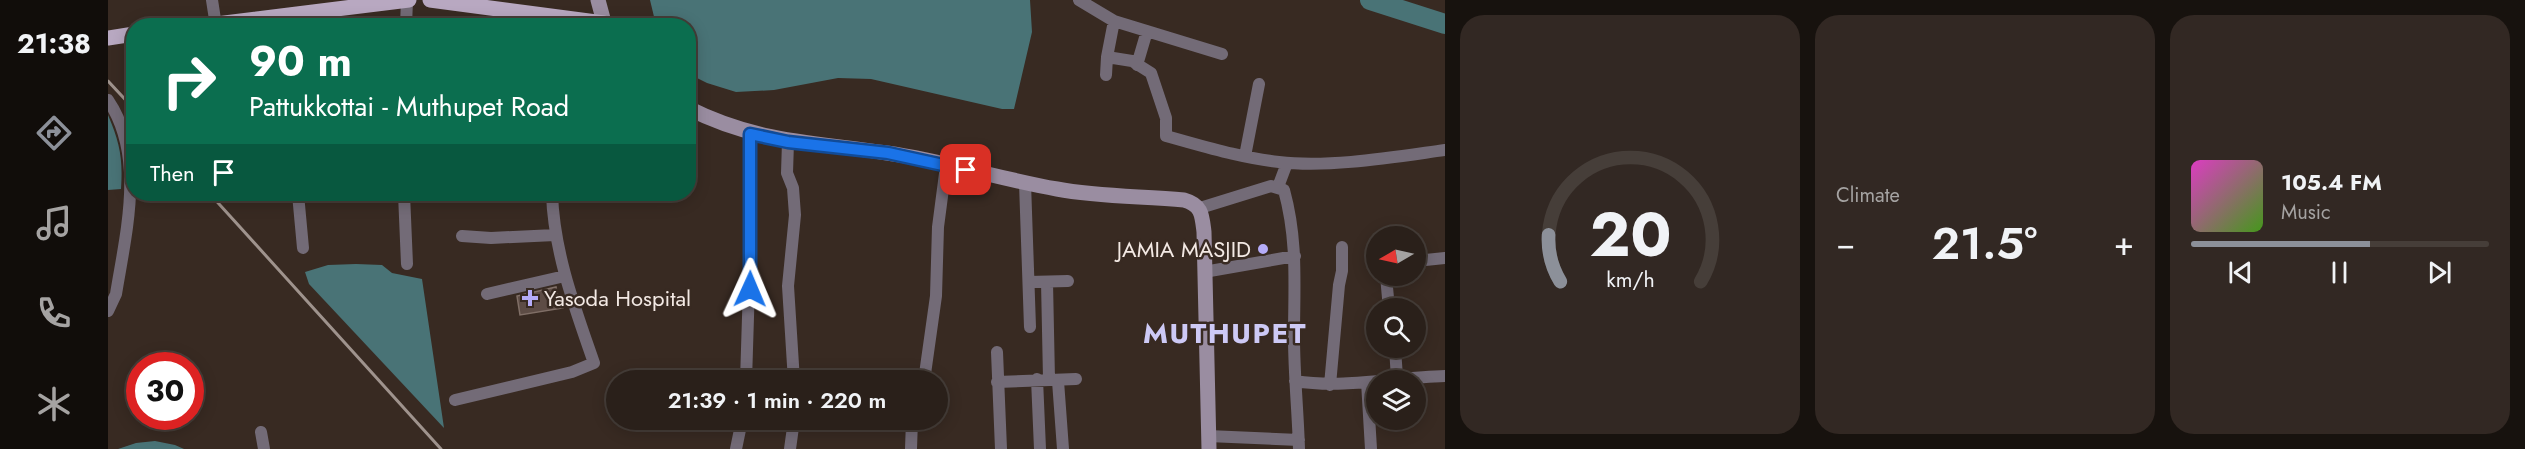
<!DOCTYPE html>
<meta charset="utf-8">
<style>
:root{--surface:#2a201a;--page:#322823;--text:#f1f3f6;--muted:#a5a3a2;--line:#463e39;--accent:#8c9099}
body{margin:0;font-family:Jost,sans-serif;background:var(--page);color:var(--text);height:100vh;display:flex;flex-direction:column;font-size:22px;white-space:nowrap}
*{box-sizing:border-box;margin:0}
p{font-size:20px;color:var(--muted)}
.icon{flex:none;width:33px;height:33px;fill:none;stroke:currentColor;stroke-width:2;stroke-linecap:round;stroke-linejoin:round}
.map{position:relative;flex:1;overflow:hidden}
.side{display:flex;flex-direction:column;gap:15px;padding:15px;background:#17120e;width:1080px}
.side>*{flex:none}
.top-card{position:absolute;left:18px;top:18px;width:570px;height:183px;border-radius:24px;box-shadow:0 3px 15px #0003,0 0 0 2px var(--line);background:#0b6e4f;color:#fff;overflow:hidden}
.needle{width:39px;rotate:261deg}
.tools{position:absolute;left:1258px;top:226px;display:grid;gap:12px}
.tools a{display:grid;place-items:center;width:60px;height:60px;border-radius:50%;background:var(--surface);box-shadow:0 3px 15px #0003,0 0 0 2px var(--line);font-size:30px}
.speed{position:absolute;left:18px;top:352px;display:flex;gap:12px;font-size:30px;font-weight:700;text-align:center}
.speed>*{display:grid;place-content:center;width:78px;height:78px;border-radius:50%;background:var(--surface);box-shadow:0 3px 15px #0003,0 0 0 2px var(--line);line-height:1}
.speed .limit{border:9px solid #d22;background:#fff;color:#111}
.pin{position:absolute;display:grid;place-items:center;width:51px;height:51px;color:#fff;margin:-26px;border-radius:12px;box-shadow:0 3px 9px #0006}
.me{position:absolute;width:66px;margin:-33px;rotate:1deg;stroke-linejoin:round;filter:drop-shadow(0 0 4px #0008)}
.turn{display:flex;align-items:center;gap:21px;height:126px;padding:0 24px;font-size:27px}
.turn .icon{width:78px;height:78px;stroke-width:2.5}
.turn b{display:block;font-size:42px;line-height:51px}
.then{display:flex;align-items:center;height:57px;padding:0 24px;background:#0003;gap:12px;font-size:22px}
.big{font-size:45px;font-weight:600;line-height:1.1}
.side .card{flex:1;display:flex;flex-direction:column;justify-content:center;gap:9px;min-width:0;padding:0 21px;border-radius:24px;background:var(--page)}
.side .dial{align-items:center;gap:0}
.dial svg{height:156px;overflow:visible;fill:none;stroke:var(--line);stroke-width:7;stroke-linecap:round;text-anchor:middle}
.dial text{fill:var(--text);stroke:none}
.song{display:flex;align-items:center;gap:18px}
.cover{width:72px;height:72px;border-radius:9px;background:linear-gradient(135deg,hsl(310 70% 55%),hsl(100 70% 35%))}
.played{height:6px;border-radius:3px;background:linear-gradient(90deg,var(--accent) 60%,var(--line) 60%)}
.keys{display:flex;justify-content:space-around;direction:ltr}
.heat{display:flex;justify-content:space-between;align-items:center;font-size:33px;direction:ltr}
.side .tiles{flex:1;display:grid;gap:15px;grid-template-columns:repeat(3,1fr)}
.trip{position:absolute;left:498px;top:370px;width:342px;height:60px;border-radius:30px;background:var(--surface);box-shadow:0 3px 15px #0003,0 0 0 2px var(--line);font-weight:600;line-height:60px;text-align:center}
main{display:flex;flex:1;min-height:0}
.tab-bar{display:flex;flex-direction:column;width:108px;justify-content:space-around;align-items:center;background:#110d0a;color:var(--muted)}
.tab-bar .icon{width:42px;height:42px}
.tab-bar .selected{color:var(--accent)}
.tab-bar b{font-size:27px;color:var(--text)}
.map>svg:first-child{display:block}
</style>
<main>
<nav class="tab-bar">
<b>21:38</b>
<svg class="icon selected" aria-label="directions" viewBox="0 0 24 24"><path d="M12 3l9 9-9 9-9-9zM9 14v-3h6M13 9l2 2-2 2"/></svg>
<svg class="icon" aria-label="music" viewBox="0 0 24 24"><path d="M9 18V5l10-2v13"/><circle cx="6" cy="18" r="3"/><circle cx="16" cy="16" r="3"/></svg>
<svg class="icon" aria-label="phone" viewBox="0 0 24 24"><path d="M5 4h4l2 5-3 2q2 4 5 5l2-3 5 2v4C11 20 4 13 5 4z"/></svg>
<svg class="icon" aria-label="climate" viewBox="0 0 24 24"><path d="M12 3v18M4 7l16 10M4 17L20 7"/></svg>
</nav>
<div class="map">
<svg width="1337" height="449" viewBox="0 0 1337 449">
<rect width="100%" height="100%" fill="#382a22"/>
<path fill="#497376" d="M 542,0 L 922,0 L 924,32 L 906,109 L 894,109 L 763,79 L 730,78 L 666,90 L 628,92 L 599,83 L 581,74 L 580,26 L 548,25 Z
M 0,115 C 12,143 15,159 13,189 L 0,190 Z
M 248,264 L 274,265 L 284,273 L 314,279 L 336,428 L 201,284 L 197,272 L 220,265 Z
M 47,441 L 67,445 L 76,449 L 10,449 L 28,443 Z"/>
<g fill="none" stroke-linecap="round" stroke-linejoin="round">
<path stroke="#497376" stroke-width="20" d="M 1262,0 L 1337,24"/>
</g>
<path fill="#5d4c45" stroke="#806f67" stroke-width="1.5" d="M 448,287 L 450,297 L 453,297 L 455,308 L 412,315 L 409,296 Z"/>
<g fill="none" stroke-linecap="round" stroke-linejoin="round">
<path stroke="#736b77" stroke-width="12" d="M 104,0 L 108,26
M 971,0 L 1006,21 L 1114,54
M 298,26 L 299,0
M 999,57 L 1024,61 L 1043,73 L 1058,118 L 1058,136 C 1095,146 1133,158 1171,162 C 1222,168 1286,157 1337,150
M 1029,65 L 1039,31
M 998,75 L 999,57 L 1006,21
M 0,100 C 38,156 18,232 8,294 L 0,311
M 680,142 L 679,173 L 685,188 L 687,215 L 680,286 L 686,381
M 1137,156 L 1151,84
M 917,183 L 922,327
M 1170,187 L 1179,163
M 190,194 L 195,248
M 296,194 L 299,264
M 1092,208 L 1163,186 L 1176,190 C 1190,241 1186,285 1186,337 C 1186,375 1190,412 1191,449
M 354,236 L 383,238 L 447,235
M 1308,261 L 1337,258
M 1096,272 L 1187,256
M 1278,276 L 1281,309
M 921,282 L 960,281
M 939,282 L 941,379
M 379,294 L 457,276
M 1287,348 L 1289,378
M 889,352 L 893,449
M 929,379 L 932,449
M 638,381 L 643,221 L 642,134
M 816,381 L 828,296 L 830,227 L 838,166
M 950,381 L 955,449
M 1187,381 C 1237,389 1287,377 1337,376
M 889,382 L 968,379
M 1259,382 L 1263,449
M 1222,385 L 1231,285 L 1234,271 L 1234,247
M 347,400 L 464,372 L 486,363 C 467,308 446,253 444,194
M 153,432 L 156,449
M 1100,436 L 1191,440
M 628,449 L 634,420
M 682,449 L 686,420
M 803,449 L 804,420"/>
<path stroke="#9a8da1" stroke-width="15" d="M 490,0 L 497,26
M 580,108 C 649,143 706,142 779,153 C 836,161 892,179 949,189 C 991,197 1034,196 1076,200 C 1094,205 1094,215 1096,232 L 1101,449"/>
<path stroke="#b8a8c1" stroke-width="15" d="M 322,0 L 496,23
M 92,26 L 301,0
M 0,38 L 26,34"/>
<path stroke="#9f938d" stroke-width="3" d="M 0,81 L 26,109
M 102,194 L 333,449"/>
</g>
<g fill="none" stroke-linecap="round" stroke-linejoin="round">
<defs>
<path id="route" d="M 642,289 L 642,134 L 680,142 L 780,153 L 858,170"/>
</defs>
<use href="#route" stroke="#114b97" stroke-width="15"/>
<use href="#route" stroke="#1a73e8" stroke-width="10"/>
</g>
<g fill="#b5acf8" stroke="#382a22" stroke-width="2">
<circle cx="1155" cy="249" r="6"/>
<path d="M419 289h6v6h6v6h-6v6h-6v-6h-6v-6h6z"/>
</g>
<g text-anchor="middle" stroke-width="5" stroke-linejoin="round" paint-order="stroke">
<g font-size="22" fill="#f3e9e4" stroke="#382a22" text-anchor="end">
<text x="1143" y="257">JAMIA MASJID</text>
<text x="436" y="306" text-anchor="start">Yasoda Hospital</text>
</g>
<g font-size="28" font-weight="bold" letter-spacing="1.5" fill="#cdc9f5" stroke="#382a22">
<text x="1117" y="343">MUTHUPET</text>
</g>
</g>
</svg>
<div class="tools">
<a><svg class="needle" viewBox="-14 -14 28 28"><path d="M0-13l5 13h-10z" fill="#e53935"/><path d="M0 13l5-13h-10z" fill="#a5a3a2"/></svg></a>
<a><svg class="icon" aria-label="search" viewBox="0 0 24 24"><circle cx="10" cy="10" r="6"/><path d="M15 15l6 6"/></svg></a>
<a><svg class="icon" aria-label="layers" viewBox="0 0 24 24"><path d="M12 4l9 5-9 5-9-5zM3 14l9 5 9-5"/></svg></a>
</div>
<div class="speed"><div class="limit">30</div></div>
<div class="pin" style="left:858px;top:170px;background:#d93025"><svg class="icon" aria-label="arrive" viewBox="0 0 24 24"><path d="M6 21V4h12l-3 4 3 4H6"/></svg></div>
<svg class="me" style="left:642px;top:289px" viewBox="-20 -20 40 40"><path d="M0-17L14 15 0 8-14 15z" fill="#1a73e8" stroke="#fff" stroke-width="4"/></svg>
<div class="trip">21:39 · 1 min · 220 m</div>
<div class="top-card">
<div class="turn"><svg class="icon" aria-label="right" viewBox="0 0 24 24"><path d="M7 20v-9h11M14 6l5 5-5 5"/></svg><div><b>90 m</b>Pattukkottai - Muthupet Road</div></div>
<div class="then">Then<svg class="icon" aria-label="arrive" viewBox="0 0 24 24"><path d="M6 21V4h12l-3 4 3 4H6"/></svg></div>
</div>
</div>
<section class="side">
<div class="tiles">
<div class="card dial"><svg viewBox="0 0 100 80">
<path d="M14 69A42 42 0 1 1 86 69"/>
<path d="M14 69A42 42 0 0 1 8 45" stroke="#8c9099"/>
<text x="50" y="56" font-size="32" font-weight="700">20</text>
<text x="50" y="72" font-size="11">km/h</text>
</svg></div>
<div class="card"><p>Climate</p>
<div class="heat"><a>−</a><b class="big">21.5°</b><a>+</a></div>
</div>
<div class="card">
<div class="song"><i class="cover"></i><div><b>105.4 FM</b><p>Music</p></div></div>
<div class="played"></div>
<div class="keys"><svg class="icon" aria-label="previous" viewBox="0 0 24 24"><path d="M18 5L8 12l10 7zM5 5v14"/></svg><svg class="icon" aria-label="pause" viewBox="0 0 24 24"><path d="M8 5v14M16 5v14"/></svg><svg class="icon" aria-label="next" viewBox="0 0 24 24"><path d="M6 5l10 7-10 7zM19 5v14"/></svg></div>
</div>
</div>
</section>
</main>
